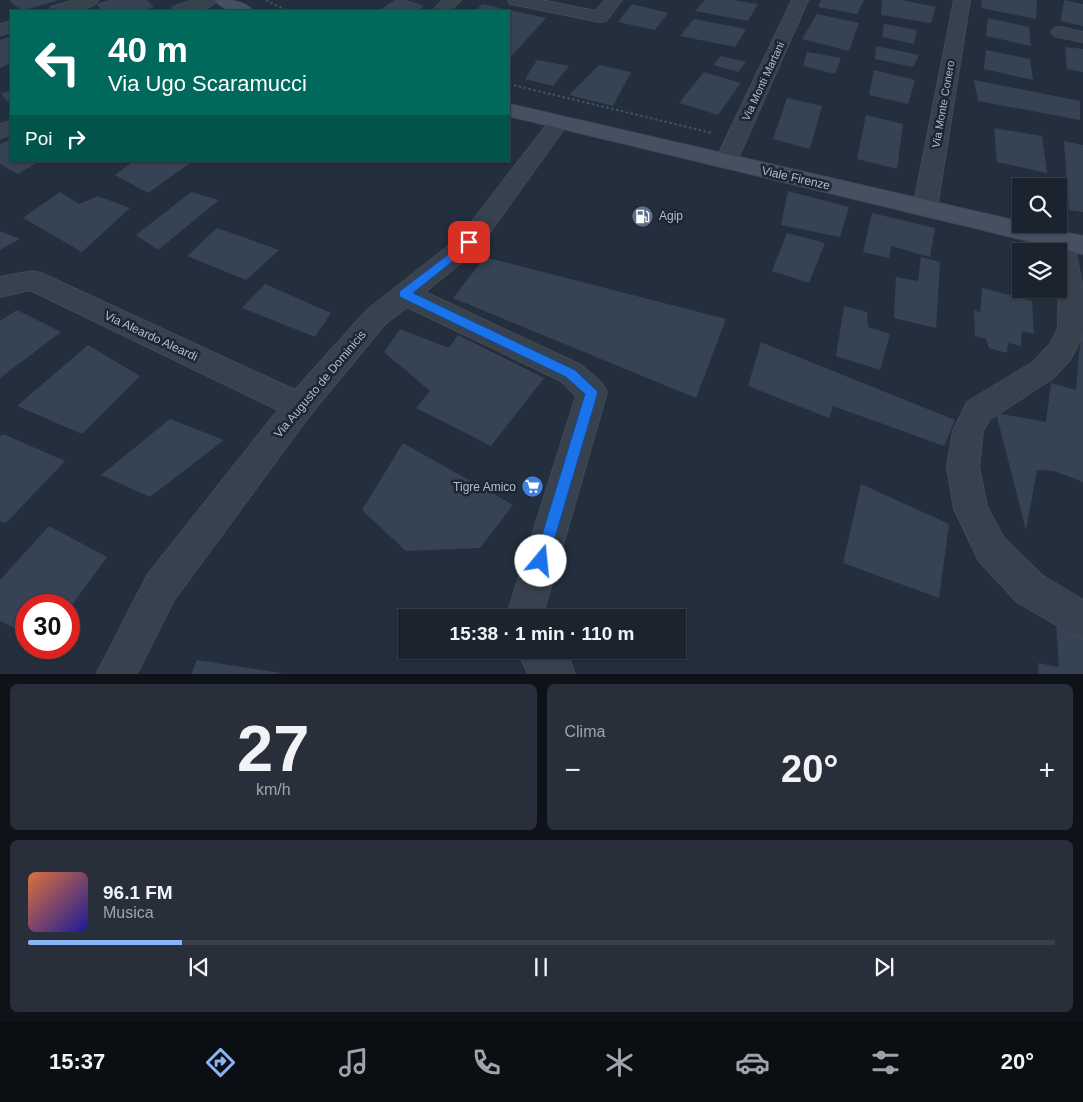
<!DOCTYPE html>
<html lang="it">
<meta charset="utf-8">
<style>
:root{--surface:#1b232e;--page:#282f3a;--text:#f1f3f6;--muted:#a0a4aa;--line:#39404a;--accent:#8ab4f8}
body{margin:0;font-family:Helvetica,sans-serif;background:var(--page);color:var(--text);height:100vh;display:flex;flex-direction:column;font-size:19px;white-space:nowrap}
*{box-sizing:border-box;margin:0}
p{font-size:16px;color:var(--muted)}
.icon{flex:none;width:28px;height:28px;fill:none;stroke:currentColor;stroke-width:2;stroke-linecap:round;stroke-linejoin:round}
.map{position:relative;height:674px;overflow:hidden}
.side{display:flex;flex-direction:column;gap:10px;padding:10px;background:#0f1319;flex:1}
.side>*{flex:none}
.top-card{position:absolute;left:10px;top:10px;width:500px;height:152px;border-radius:0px;box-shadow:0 1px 4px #0004,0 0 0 1px var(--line);background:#00695c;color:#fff;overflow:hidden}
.fabs{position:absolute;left:1012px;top:178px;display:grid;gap:10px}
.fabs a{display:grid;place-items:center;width:55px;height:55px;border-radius:0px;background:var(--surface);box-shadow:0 1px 4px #0004,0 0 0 1px var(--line);font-size:25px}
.speed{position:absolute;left:15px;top:594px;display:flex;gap:10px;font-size:25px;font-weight:700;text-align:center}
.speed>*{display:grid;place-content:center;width:65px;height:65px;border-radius:50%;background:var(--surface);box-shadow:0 1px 4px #0004,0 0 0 1px var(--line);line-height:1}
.speed .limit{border:8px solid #d22;background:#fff;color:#111}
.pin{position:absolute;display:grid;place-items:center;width:42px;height:42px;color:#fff;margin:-21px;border-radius:10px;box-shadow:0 2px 8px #0006}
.me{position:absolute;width:55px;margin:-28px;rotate:17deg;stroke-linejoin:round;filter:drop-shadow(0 0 4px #0008)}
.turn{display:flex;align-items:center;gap:18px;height:105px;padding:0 15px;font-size:22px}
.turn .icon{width:65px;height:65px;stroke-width:2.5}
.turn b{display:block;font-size:35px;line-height:42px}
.then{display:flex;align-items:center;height:48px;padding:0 15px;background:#0003;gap:10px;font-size:19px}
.big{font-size:38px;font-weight:700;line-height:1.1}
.side .tile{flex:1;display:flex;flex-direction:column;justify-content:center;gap:8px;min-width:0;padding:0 18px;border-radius:8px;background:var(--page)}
.side .dial{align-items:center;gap:0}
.dial b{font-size:65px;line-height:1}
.song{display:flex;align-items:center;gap:15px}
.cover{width:60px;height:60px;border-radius:8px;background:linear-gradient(135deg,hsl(20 70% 55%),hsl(240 70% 35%))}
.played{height:5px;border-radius:2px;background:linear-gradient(90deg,var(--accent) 15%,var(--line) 15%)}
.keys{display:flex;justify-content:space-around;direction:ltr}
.heat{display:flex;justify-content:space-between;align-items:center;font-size:28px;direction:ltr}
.side .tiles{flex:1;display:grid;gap:10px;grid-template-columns:1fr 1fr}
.tile:last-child{grid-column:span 2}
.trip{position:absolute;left:398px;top:609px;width:288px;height:50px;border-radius:0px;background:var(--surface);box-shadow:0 1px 4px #0004,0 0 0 1px var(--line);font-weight:700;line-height:50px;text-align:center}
.tab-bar{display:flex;height:80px;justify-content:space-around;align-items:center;background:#0b0e12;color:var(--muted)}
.tab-bar .icon{width:35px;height:35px}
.tab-bar .active{color:var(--accent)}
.tab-bar b{font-size:22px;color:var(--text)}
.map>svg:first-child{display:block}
</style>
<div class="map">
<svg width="1083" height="675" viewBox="0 0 1083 675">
<rect width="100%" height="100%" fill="#242f3e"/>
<path fill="#364354" d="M 12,0 L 59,0 L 22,11 L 9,1 Z
M 109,0 L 147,0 L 154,7 L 142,11 L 102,11 L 96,4 Z
M 395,0 L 407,0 L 424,6 L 417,11 L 378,11 Z
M 705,0 L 733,0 L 758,4 L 748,21 L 695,11 Z
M 821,0 L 864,0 L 857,14 L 818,7 Z
M 882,0 L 901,0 L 936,7 L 931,23 L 881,15 Z
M 982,0 L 1037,0 L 1036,19 L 981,8 Z
M 1064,0 L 1083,4 L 1083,26 L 1061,21 Z
M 482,4 L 509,10 L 546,18 L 509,59 L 509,30 L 512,27 L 509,26 L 509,11 L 475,11 Z
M 632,4 L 668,13 L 655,30 L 618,22 Z
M 817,14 L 859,23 L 849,51 L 802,39 Z
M 988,18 L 1029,27 L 1031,46 L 986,36 Z
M 694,19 L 746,29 L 735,47 L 680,36 Z
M 884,24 L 917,30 L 914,44 L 882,37 Z
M 11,36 L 11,63 L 0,68 L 0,40 Z
M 876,46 L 919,55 L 913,67 L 875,59 Z
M 1065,47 L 1083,49 L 1083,72 L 1067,69 Z
M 986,50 L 1030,59 L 1033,80 L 984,69 Z
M 807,52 L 841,58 L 835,74 L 803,66 Z
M 721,56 L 746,62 L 738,72 L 713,65 Z
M 537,60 L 569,66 L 553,86 L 525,79 Z
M 599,65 L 631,72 L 613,106 L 569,95 Z
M 874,70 L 915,80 L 908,104 L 869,95 Z
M 704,72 L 741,83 L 718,115 L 679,103 Z
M 974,80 L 1080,101 L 1080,120 L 978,101 Z
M 11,90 L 11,105 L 1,94 Z
M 787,98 L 822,106 L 810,149 L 773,139 Z
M 866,115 L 903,124 L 897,169 L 857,159 Z
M 994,128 L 1042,136 L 1047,173 L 997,162 Z
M 11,139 L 11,161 L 40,161 L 18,174 L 0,164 L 0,144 Z
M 1064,141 L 1083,145 L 1083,212 L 1069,210 Z
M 134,161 L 193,161 L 148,193 L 115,175 Z
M 788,191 L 849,207 L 840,237 L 781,225 Z
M 60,192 L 79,204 L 98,196 L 130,208 L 82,252 L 23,218 Z
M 191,192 L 219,200 L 158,250 L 136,235 Z
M 872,213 L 935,228 L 930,257 L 891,246 L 889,258 L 863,252 Z
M 217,228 L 279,250 L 246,280 L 187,256 Z
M 0,231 L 20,239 L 0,250 Z
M 787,233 L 825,243 L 809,283 L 772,271 Z
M 485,257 L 726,319 L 696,398 L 453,298 Z
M 921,257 L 940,262 L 936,328 L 894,318 L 896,277 L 918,281 Z
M 265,284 L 331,313 L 315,337 L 242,308 Z
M 982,288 L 1032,301 L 1034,334 L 1022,331 L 1021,346 L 1008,343 L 1007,353 L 989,348 L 986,339 L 975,336 L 974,309 L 980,313 Z
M 844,306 L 867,312 L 868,327 L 890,334 L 880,370 L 836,356 Z
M 17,310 L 61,332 L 0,378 L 0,321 Z
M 400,329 L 449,348 L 458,335 L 544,378 L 491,446 L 416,408 L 430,391 L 384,352 Z
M 1081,333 L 1083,334 L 1083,482 L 1054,471 L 1037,470 L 1026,530 L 996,413 L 1046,422 L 1051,383 L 1076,390 Z
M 761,342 L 955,420 L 944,446 L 833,406 L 829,418 L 748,386 Z
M 88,345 L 140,376 L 82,434 L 17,406 Z
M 170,419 L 224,440 L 150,497 L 101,475 Z
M 3,434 L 65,461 L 6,523 L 0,521 L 0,436 Z
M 403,443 L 513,505 L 480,548 L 406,551 L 362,510 Z
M 861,484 L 949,524 L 939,598 L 843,563 Z
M 49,526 L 107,557 L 69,609 L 69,605 L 26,605 L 26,633 L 0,621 L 0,580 Z
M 1056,622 L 1083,638 L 1083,675 L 1039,675 L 1038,663 L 1059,667 Z
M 197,660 L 281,673 L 281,675 L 191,675 Z"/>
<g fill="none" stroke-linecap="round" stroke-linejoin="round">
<defs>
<path id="street" d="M 74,0 L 99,0 C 91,12 62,12 49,11 L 51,7 Z
M 193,0 L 217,0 C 209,13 184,12 171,11 L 173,7 Z
M 443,0 L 461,0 L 450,11 L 432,11 Z
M 508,0 L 541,0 L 596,11 L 605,0 L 622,0 L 606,21 L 600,22 L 516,5 L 510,4 Z
M 792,0 L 808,0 L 737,161 L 734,166 L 726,168 L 718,166 L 715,161 Z
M 954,0 L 970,0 L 937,208 L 933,214 L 925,216 L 917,214 L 913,208 Z
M 11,21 L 11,32 L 0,35 L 0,24 Z
M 1060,27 L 1083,32 L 1083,42 L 1054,36 L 1051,32 L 1054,28 Z
M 559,116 L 566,118 L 569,122 L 478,249 L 425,292 L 581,365 L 602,383 L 607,392 L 542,618 L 506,618 L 576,396 L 561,381 L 407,307 L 385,324 L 310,415 L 174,600 L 136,675 L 96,675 L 148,574 L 278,410 L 30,290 L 0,297 L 0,277 L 32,271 L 41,273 L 295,390 L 367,310 L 460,237 L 552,118 Z
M 11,121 L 11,135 L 0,138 L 0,124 Z
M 1061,232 L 1070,234 L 1073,240 L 1083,288 L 1083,334 L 1070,360 L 1053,378 L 989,420 L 983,431 L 979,467 L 987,506 L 1003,537 L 1043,576 L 1083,600 L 1083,638 L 1070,633 L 1017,602 L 979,561 L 954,509 L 947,467 L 953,431 L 967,402 L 1033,362 L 1050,344 L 1058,329 L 1059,251 L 1051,251 L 1049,240 L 1052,234 Z
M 517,650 L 557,650 L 561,655 L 570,661 L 575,675 L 529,675 Z"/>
<path id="secondary" d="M 215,0 C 228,0 245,0 253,11 C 240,12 223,12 215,0 Z
M 509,104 L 1021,222 L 1021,224 L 1083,236 L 1083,254 L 509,116 Z"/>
</defs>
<use href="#street" stroke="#414a57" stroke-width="2"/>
<use href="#secondary" stroke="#414a57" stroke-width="2"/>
<path stroke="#3f5557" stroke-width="2" stroke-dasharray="2.5 2.5" stroke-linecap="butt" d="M 266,0 L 288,11
M 509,84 L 712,133"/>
<use href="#street" fill="#38414e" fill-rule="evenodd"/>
<use href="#secondary" fill="#465061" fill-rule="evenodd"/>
</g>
<path fill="#1a73e8" stroke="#114b97" d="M 469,239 L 473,240 L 473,245 L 413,293 L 575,370 L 598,392 L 548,561 L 546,566 L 541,568 L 536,566 L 534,561 L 585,394 L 566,377 L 400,297 L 399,294 L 400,291 Z"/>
<defs>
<symbol id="fuel-disc" viewBox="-11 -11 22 22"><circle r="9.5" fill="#5c6f8a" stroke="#1d2633"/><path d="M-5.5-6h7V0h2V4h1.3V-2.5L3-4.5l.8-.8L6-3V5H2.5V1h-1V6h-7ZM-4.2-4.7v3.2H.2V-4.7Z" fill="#fff"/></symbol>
<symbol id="supermarket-disc" viewBox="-11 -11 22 22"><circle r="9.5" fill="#3f7fe0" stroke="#1d2633"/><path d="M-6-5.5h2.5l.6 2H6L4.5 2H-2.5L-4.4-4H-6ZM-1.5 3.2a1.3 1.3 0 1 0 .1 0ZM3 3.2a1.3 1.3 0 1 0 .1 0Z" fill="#fff"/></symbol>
</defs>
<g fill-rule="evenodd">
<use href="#fuel-disc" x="630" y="204" width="25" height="25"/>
<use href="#supermarket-disc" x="520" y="474" width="25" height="25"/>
</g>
<g text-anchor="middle" stroke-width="5" stroke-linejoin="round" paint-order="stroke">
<g font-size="11" fill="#b4bcc9" stroke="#1d2633">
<text transform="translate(763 81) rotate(-65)" y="4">Via Monti Martani</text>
<text transform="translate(943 104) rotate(-80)" y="4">Via Monte Conero</text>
</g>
<g font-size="12" fill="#b4bcc9" stroke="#1d2633">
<text transform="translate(796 178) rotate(13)" y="4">Viale Firenze</text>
<text transform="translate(151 336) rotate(25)" y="4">Via Aleardo Aleardi</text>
<text transform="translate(320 384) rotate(-50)" y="4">Via Augusto de Dominicis</text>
</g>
<g font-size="12" fill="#b4bcc9" stroke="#1d2633" text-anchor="start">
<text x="659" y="220">Agip</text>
<text x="516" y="491" text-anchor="end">Tigre Amico</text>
</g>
</g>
</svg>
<div class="fabs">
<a><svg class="icon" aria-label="search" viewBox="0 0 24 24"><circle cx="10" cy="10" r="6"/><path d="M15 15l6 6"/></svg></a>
<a><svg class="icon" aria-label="layers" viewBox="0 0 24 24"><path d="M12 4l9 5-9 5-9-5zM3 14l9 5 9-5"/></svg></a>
</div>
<div class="speed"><div class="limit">30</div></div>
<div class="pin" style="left:469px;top:242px;background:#d93025"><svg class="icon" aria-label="arrive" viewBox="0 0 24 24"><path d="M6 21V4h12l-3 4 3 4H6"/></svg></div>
<svg class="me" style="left:541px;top:561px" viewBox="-20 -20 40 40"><circle r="19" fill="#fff"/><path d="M0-13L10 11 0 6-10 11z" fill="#1a73e8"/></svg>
<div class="trip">15:38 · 1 min · 110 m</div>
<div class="top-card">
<div class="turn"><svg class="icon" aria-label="left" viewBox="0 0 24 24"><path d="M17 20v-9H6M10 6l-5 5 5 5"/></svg><div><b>40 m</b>Via Ugo Scaramucci</div></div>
<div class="then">Poi<svg class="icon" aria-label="right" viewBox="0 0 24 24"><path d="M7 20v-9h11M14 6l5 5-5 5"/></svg></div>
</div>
</div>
<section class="side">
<div class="tiles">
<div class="tile dial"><b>27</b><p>km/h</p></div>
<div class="tile"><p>Clima</p>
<div class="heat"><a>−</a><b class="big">20°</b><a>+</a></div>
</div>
<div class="tile">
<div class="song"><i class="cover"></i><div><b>96.1 FM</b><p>Musica</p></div></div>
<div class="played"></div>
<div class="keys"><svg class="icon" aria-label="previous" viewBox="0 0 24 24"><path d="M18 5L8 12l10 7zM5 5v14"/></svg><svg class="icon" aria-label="pause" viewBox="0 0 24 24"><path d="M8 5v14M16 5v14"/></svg><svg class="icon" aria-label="next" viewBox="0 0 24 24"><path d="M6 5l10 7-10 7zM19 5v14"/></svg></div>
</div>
</div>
</section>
<nav class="tab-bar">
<b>15:37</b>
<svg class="icon active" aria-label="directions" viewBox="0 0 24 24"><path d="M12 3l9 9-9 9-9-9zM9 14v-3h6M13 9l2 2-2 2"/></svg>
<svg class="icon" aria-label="music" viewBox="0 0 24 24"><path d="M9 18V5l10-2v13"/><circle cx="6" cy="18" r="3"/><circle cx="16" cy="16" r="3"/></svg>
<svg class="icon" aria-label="phone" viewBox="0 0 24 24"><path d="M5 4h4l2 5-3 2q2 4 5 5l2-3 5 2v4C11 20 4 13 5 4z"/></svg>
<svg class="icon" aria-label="climate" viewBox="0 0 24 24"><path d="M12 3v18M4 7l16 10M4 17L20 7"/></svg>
<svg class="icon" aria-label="car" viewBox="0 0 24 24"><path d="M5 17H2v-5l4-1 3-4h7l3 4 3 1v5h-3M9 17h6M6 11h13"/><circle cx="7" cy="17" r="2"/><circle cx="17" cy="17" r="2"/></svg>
<svg class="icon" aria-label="filters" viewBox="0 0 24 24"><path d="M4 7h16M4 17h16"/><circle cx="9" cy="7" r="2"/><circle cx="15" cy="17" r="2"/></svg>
<b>20°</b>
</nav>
